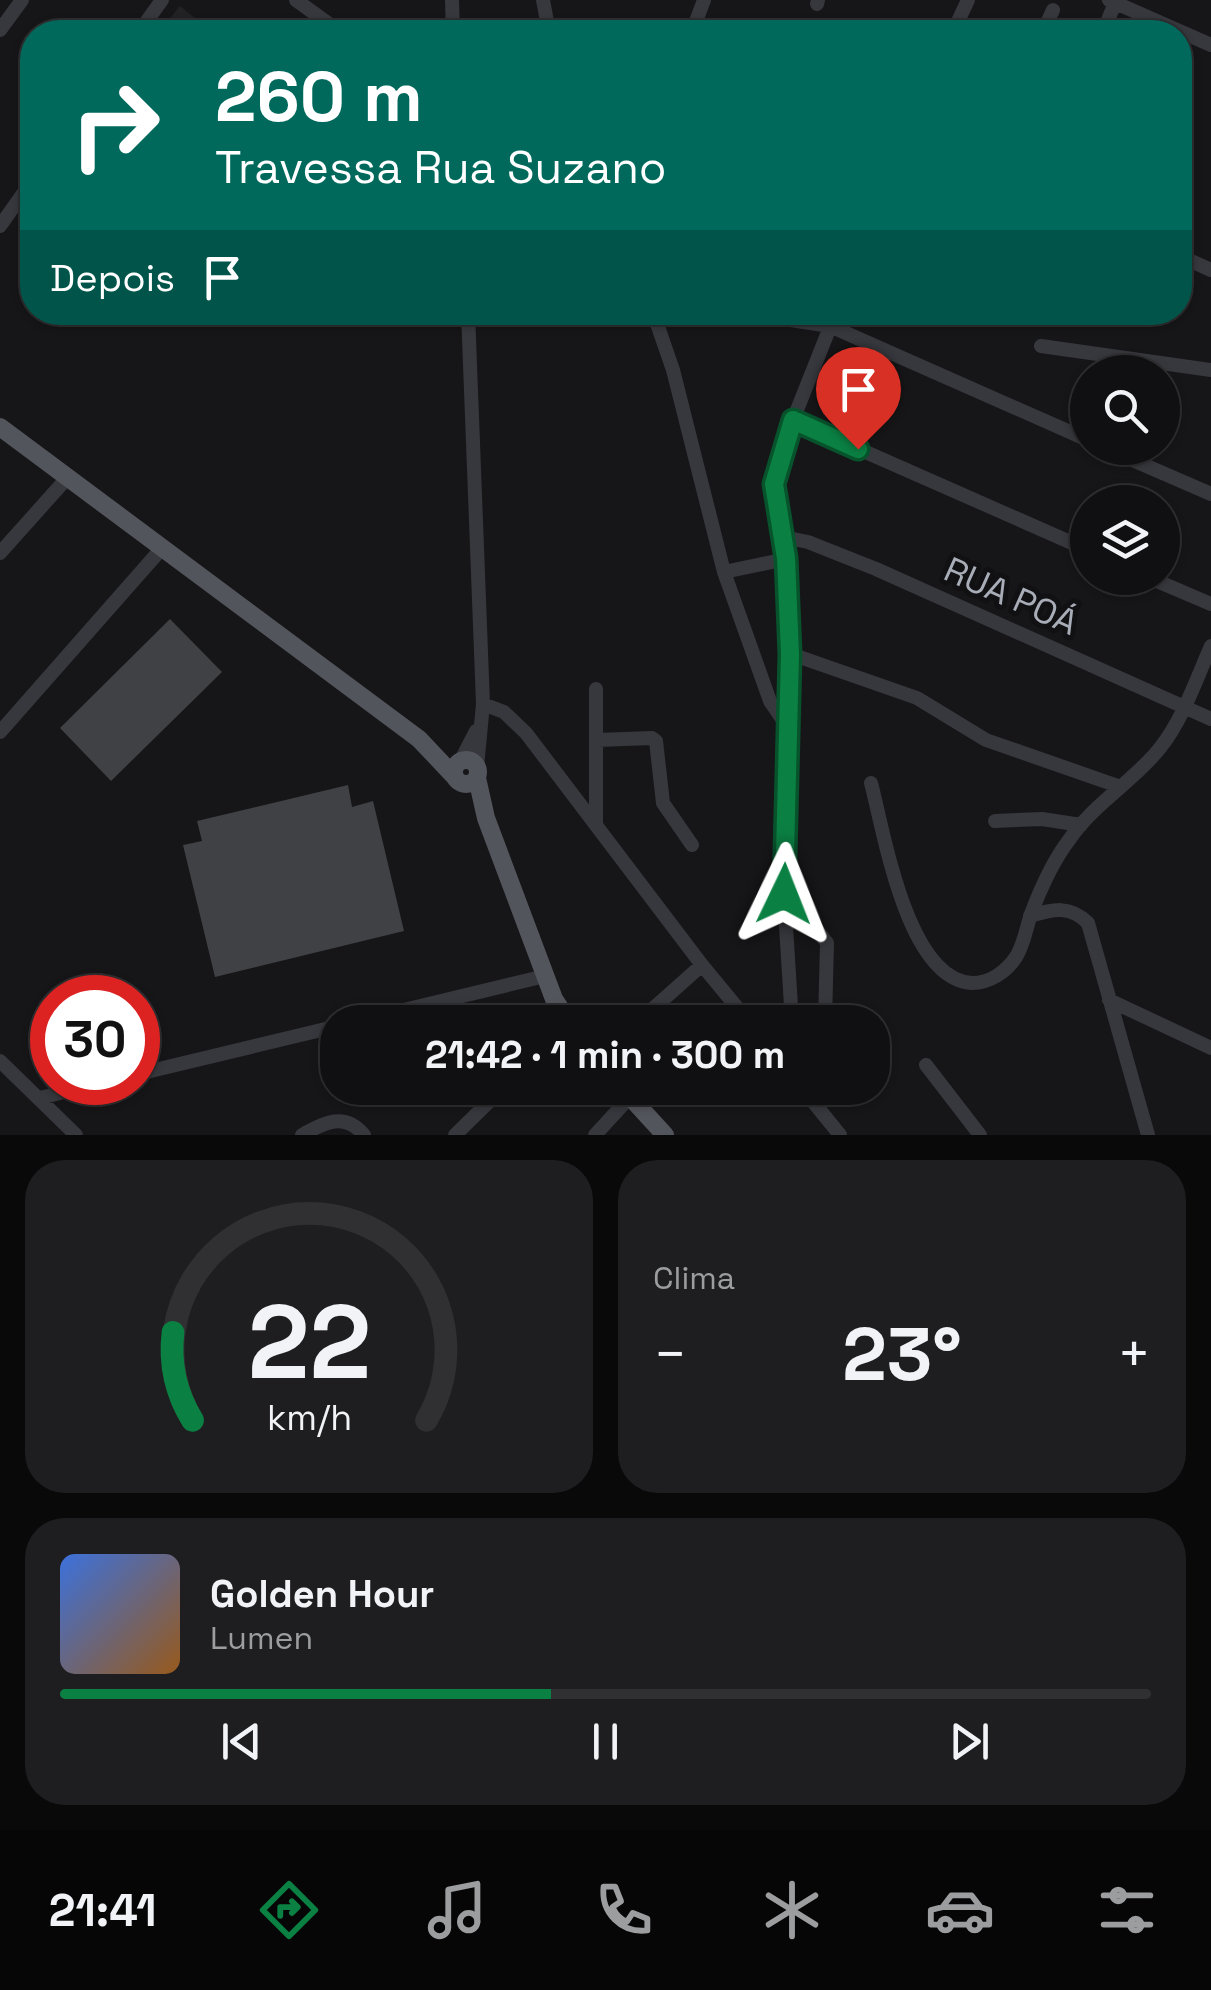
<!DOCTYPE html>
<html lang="pt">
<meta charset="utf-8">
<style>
:root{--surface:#101012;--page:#1e1e20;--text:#f1f3f6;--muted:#9c9d9f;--line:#303032;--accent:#0b8043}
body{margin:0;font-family:"Space Grotesk",sans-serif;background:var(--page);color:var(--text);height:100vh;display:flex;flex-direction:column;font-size:38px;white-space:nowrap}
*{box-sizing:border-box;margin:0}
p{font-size:32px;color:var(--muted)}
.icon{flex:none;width:55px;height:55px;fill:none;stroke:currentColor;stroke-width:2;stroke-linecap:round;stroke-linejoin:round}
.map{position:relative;height:1135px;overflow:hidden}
.side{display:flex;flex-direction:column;gap:25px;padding:25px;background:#09090a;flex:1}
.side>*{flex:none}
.guide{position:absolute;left:20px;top:20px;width:1172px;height:305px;border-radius:40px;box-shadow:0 2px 8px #0004,0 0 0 2px var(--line);background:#00695c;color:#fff;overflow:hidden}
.buttons{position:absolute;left:1070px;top:355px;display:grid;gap:20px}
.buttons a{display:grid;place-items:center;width:110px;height:110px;border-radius:50%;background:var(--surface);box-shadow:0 2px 8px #0004,0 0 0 2px var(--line);font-size:50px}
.speed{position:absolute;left:30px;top:975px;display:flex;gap:20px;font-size:50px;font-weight:700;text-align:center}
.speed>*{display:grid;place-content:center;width:130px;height:130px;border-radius:50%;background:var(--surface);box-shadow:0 2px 8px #0004,0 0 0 2px var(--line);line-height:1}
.speed .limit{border:15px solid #d22;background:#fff;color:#111}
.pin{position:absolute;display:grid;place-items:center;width:85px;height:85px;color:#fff;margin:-102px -42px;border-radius:50% 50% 50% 0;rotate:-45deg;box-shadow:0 0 10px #0007}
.pin .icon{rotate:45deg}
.me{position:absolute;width:110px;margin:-55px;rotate:2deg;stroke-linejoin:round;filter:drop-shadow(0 0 8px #0008)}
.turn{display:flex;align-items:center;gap:35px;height:210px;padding:0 30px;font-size:45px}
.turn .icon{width:130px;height:130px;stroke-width:2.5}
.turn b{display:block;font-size:70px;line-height:85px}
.then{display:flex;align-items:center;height:95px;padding:0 30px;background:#0003;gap:20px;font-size:38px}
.big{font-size:75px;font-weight:700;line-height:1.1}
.side .card{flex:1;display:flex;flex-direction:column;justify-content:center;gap:15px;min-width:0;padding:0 35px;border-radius:40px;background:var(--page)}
.side .dial{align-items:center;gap:0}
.dial svg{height:260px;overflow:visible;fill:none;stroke:var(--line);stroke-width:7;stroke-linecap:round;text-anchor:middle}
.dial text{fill:var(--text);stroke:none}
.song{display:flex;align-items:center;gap:30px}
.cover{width:120px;height:120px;border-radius:15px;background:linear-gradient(135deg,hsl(220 70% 55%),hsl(30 70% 35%))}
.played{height:10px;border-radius:5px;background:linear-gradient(90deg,var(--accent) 45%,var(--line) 45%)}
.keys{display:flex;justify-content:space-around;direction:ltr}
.heat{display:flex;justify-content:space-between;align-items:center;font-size:55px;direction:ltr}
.side .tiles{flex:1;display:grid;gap:25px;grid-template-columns:1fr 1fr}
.card:last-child{grid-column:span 2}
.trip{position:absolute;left:320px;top:1005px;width:570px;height:100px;border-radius:40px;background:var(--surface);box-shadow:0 2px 8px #0004,0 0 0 2px var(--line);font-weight:700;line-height:100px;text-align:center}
.tabs{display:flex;height:160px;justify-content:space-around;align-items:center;background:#060607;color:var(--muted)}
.tabs .icon{width:70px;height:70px}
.tabs .active{color:var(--accent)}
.tabs b{font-size:45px;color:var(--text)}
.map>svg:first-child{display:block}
</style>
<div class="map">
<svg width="1211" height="1135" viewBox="0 0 1211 1135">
<rect width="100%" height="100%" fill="#161618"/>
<path fill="#222225" d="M 180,6 L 212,32 L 159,32 Z"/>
<path fill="#404145" d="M 170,619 L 222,672 L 111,781 L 60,728 Z
M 348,785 L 352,807 L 373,801 L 404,931 L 215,977 L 183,845 L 202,841 L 197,821 Z"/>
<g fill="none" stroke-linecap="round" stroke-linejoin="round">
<path stroke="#37383d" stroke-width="14" d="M 296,0 L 340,32
M 452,0 L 453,32
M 543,0 L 549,32
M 1109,0 L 1211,45
M 817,4 L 818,0
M 0,30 L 22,0
M 139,32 L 162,0
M 629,32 L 638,32
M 692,32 L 704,0
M 953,32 L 968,0
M 1043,32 L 1053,10
M 1103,32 L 1115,3
M 0,226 L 32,181
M 1180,256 L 1211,270
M 468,312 L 483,704 L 477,767
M 653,312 L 673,370 L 724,572 L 770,701 L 787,726
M 737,312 L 830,326 L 1088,440
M 1041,346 L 1211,370
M 793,420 L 1088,550
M 1105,448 L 1211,494
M 783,537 L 808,542 L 876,569 L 1211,719
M 0,553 L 68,477
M 724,572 L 786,559
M 1150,578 L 1211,604
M 791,654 L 917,698 L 986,740 L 1118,786
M 596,689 L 596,823
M 483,704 L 504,712 L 526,733 L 702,965 L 749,1022
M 0,732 L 163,547
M 597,740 L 652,738 L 656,741 L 663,803 L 692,845
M 461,760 L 476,731
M 871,783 C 884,832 907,980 972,983 C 990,983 1006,972 1016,957 C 1024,944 1026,929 1031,914 C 1040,890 1053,861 1069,840 C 1093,804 1134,781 1160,748 C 1183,719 1196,680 1211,646
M 995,821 L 1042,819 L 1081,825
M 1030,916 C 1053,909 1070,905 1088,923 L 1148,1135
M 786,917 L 811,922 L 827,943 L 825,1022
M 1109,1000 L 1211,1048
M 354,1022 L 545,976
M 638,1022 L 702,965
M 792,1022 L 784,894 L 791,654 L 786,559 L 774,484 L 793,420 L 836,312
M 0,1061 L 76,1135
M 926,1065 L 980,1135
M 138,1074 L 338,1026
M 802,1088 L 840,1135
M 40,1098 L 103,1082
M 302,1135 C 325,1122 345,1112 364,1135
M 455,1135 L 503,1088
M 595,1135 L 630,1097"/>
<path stroke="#53555c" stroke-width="18" d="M 0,427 L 419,739 L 454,776
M454 772a12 12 0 1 1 24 0a12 12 0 1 1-24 0Z
M 477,778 L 486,818 L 554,999 L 569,1022
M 622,1088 L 665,1135"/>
</g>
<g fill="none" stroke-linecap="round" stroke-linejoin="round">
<defs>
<path id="route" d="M 784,894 L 790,654 L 786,558 L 774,484 L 793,420 L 858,449"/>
</defs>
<use href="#route" stroke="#07532c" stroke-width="25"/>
<use href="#route" stroke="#0b8043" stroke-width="18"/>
</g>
<g text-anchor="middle" stroke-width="10" stroke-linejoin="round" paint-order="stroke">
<g font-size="35" fill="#a8adb8" stroke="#111113">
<text transform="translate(1011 596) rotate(24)" y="12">RUA POÁ</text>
</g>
</g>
</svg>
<div class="buttons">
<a><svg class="icon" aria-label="search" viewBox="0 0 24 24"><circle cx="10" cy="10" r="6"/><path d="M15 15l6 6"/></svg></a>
<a><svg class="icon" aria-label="layers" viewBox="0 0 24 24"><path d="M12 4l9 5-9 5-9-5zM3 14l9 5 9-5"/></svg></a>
</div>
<div class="speed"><div class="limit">30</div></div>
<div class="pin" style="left:858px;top:449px;background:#d93025"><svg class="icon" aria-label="arrive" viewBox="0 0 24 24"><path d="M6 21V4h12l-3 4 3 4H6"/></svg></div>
<svg class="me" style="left:784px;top:894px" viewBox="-20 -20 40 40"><path d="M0-17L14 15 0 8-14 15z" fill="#0b8043" stroke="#fff" stroke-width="4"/></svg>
<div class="trip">21:42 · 1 min · 300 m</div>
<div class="guide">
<div class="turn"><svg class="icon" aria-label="right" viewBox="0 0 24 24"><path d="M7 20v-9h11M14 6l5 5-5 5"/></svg><div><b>260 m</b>Travessa Rua Suzano</div></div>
<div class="then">Depois<svg class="icon" aria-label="arrive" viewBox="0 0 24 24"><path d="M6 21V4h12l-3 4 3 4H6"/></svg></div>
</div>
</div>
<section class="side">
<div class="tiles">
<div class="card dial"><svg viewBox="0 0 100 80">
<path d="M14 69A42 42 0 1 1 86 69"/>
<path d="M14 69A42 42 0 0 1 8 42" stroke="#0b8043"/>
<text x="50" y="56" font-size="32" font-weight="700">22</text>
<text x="50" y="72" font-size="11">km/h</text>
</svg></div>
<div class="card"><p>Clima</p>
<div class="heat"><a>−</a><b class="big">23°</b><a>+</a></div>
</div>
<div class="card">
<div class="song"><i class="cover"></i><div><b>Golden Hour</b><p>Lumen</p></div></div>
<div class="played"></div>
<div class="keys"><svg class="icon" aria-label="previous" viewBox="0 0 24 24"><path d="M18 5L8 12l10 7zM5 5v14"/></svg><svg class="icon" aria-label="pause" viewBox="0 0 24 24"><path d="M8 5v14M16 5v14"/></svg><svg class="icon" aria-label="next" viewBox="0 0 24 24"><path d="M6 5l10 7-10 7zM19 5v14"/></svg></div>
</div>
</div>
</section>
<nav class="tabs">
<b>21:41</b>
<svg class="icon active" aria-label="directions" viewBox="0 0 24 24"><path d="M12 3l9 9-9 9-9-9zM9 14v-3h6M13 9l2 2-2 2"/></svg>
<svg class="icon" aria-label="music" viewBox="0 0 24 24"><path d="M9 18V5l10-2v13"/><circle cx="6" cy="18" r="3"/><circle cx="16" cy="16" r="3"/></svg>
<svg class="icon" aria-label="phone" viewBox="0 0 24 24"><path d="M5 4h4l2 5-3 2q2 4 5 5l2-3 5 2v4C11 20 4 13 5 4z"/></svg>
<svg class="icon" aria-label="climate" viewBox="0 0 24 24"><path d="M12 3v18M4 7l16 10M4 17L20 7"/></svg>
<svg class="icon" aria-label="car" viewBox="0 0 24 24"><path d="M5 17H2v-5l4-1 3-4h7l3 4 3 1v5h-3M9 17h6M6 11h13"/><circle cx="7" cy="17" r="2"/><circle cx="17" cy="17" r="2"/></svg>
<svg class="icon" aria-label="filters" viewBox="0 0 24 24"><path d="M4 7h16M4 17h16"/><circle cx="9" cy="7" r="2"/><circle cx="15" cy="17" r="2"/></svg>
</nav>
